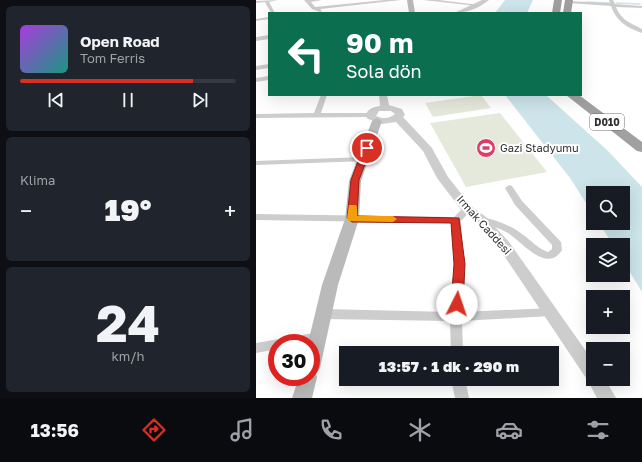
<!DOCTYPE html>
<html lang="tr">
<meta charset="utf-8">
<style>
:root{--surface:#171b24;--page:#20242c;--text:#f1f3f6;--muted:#9ea1a6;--line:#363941;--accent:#d93025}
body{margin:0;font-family:"Golos Text",sans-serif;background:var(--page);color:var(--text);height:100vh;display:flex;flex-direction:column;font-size:15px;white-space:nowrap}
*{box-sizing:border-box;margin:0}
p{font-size:13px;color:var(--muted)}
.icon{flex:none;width:22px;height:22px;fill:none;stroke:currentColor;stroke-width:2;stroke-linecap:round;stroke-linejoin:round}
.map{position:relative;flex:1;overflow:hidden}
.panel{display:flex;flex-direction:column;gap:6px;padding:6px;background:#0d0f14;width:256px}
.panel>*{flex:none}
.banner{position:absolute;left:12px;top:12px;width:314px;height:84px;border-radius:0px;box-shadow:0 4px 16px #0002;background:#0b6e4f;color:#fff;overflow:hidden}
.controls{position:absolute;left:330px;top:186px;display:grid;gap:8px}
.controls a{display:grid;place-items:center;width:44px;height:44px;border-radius:0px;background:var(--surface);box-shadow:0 4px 16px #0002;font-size:20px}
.speed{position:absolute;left:12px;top:334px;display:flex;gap:8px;font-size:20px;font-weight:700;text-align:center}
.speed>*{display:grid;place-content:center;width:52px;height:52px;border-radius:50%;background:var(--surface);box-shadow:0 4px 16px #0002;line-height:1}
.speed .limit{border:6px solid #d22;background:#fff;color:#111}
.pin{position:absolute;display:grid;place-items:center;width:34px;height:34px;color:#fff;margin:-17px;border:2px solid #fff;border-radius:50%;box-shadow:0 1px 4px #0007}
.me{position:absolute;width:44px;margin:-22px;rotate:4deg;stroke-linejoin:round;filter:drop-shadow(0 0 3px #0008)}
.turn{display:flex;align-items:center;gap:14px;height:84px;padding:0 12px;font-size:18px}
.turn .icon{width:52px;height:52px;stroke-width:2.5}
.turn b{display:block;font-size:28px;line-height:34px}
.big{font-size:30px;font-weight:800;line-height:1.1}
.panel .widget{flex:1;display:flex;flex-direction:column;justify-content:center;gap:6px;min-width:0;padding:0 14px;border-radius:6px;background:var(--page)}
.panel .dial{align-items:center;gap:0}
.dial b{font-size:52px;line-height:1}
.song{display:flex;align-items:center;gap:12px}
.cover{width:48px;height:48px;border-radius:6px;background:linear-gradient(135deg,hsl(280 70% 55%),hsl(170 70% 35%))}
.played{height:4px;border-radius:2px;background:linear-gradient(90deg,var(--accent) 80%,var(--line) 80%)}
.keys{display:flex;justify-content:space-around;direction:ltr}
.heat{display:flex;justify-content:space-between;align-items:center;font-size:22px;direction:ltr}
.trip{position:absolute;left:83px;top:346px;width:220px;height:40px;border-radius:0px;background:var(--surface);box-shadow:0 4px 16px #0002;font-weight:800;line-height:40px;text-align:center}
.tab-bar{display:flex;height:64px;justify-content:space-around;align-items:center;background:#090b0e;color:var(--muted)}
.tab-bar .icon{width:28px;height:28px}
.tab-bar .selected{color:var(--accent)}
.tab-bar b{font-size:18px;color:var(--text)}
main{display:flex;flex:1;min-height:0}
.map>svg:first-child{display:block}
</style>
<main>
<section class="panel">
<div class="widget">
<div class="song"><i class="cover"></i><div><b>Open Road</b><p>Tom Ferris</p></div></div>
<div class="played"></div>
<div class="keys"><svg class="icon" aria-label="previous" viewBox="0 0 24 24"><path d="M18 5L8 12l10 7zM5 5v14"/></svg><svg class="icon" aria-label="pause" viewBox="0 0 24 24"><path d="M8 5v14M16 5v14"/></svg><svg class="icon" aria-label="next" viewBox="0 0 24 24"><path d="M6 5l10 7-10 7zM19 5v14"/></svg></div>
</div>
<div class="widget"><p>Klima</p>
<div class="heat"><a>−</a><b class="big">19°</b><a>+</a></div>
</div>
<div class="widget dial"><b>24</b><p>km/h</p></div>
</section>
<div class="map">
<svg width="386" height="398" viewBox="0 0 386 398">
<rect width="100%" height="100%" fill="#fff"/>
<path fill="#e5e9dc" d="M 225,95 L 235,108 L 177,117 L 169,103 Z
M 244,113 L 291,172 L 210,187 L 174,123 Z"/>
<path fill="#cce4ea" d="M 249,0 L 277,0 L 271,13 L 239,13 Z
M 249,95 L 290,95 L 352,151 L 386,187 L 386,292 L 367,261 L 367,245 L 357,245 L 343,223 L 367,223 L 367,193 L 337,193 L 337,214 L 314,178 Z"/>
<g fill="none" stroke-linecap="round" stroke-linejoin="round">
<path stroke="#cce4ea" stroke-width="1.5" d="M 330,2 L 353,3
M 360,3 L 384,4"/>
<path fill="#cdcdcd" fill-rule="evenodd" d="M 22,0 L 13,2 L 19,13 L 15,13 L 9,2 L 0,3 L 0,1 Z
M 48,0 L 66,0 L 55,2 L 59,7 L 129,0 L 145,0 L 64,9 L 66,11 L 64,12 L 56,9 Z
M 167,0 L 183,0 L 223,5 L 221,6 Z
M 353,0 L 357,0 L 359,4 L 386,6 L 386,8 L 360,7 C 365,20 374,23 386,29 L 386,33 C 371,28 360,21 355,6 L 312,3 L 310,2 L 312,1 L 354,3 Z
M 13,17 L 13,19 L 0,21 L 0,19 Z
M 13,35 L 13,39 L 0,41 L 0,37 Z
M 13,64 L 13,68 L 0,70 L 0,66 Z
M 13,76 L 13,80 L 0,82 L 0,78 Z
M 65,95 L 71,95 L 65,113 L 115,113 L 119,115 L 115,117 L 0,118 L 0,114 L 58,113 Z
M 107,157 L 110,157 L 111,159 L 110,161 L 0,165 L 0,161 Z
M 253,185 L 256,186 L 266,201 L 305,242 L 306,250 C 291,274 266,242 252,233 C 243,228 233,225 223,222 L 221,220 L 226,217 C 240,220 254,225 266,234 C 275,240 282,249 292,252 L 296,249 L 296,245 L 259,205 L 249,188 Z
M 211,206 L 216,209 L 205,221 L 208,265 L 206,312 L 295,308 L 299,309 L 301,312 L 299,315 L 295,316 L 206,321 L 207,353 L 195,353 L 194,321 L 68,319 L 64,317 L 62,314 L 64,311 L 68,309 L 194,312 L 198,265 L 195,223 L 0,220 L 0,214 L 198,217 L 208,207 Z
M 63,332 L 67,334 L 69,337 L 67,340 L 55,343 L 21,343 L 21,349 L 0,353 L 0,343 Z
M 195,379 L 209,379 L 213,398 L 199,398 Z"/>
<path fill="#cdcdcd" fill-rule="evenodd" d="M 226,0 L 233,0 C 223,8 211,13 198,13 Z
M 123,95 L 131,95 L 133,105 L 146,109 L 149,115 L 147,117 L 176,148 L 192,177 L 215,206 L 230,217 L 253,242 L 337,361 L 337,379 L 349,379 L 360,398 L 341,398 L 332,381 L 243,248 L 222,223 L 207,212 L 181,178 L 167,151 L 140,122 L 126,124 L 112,119 L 110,117 C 110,109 117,107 124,106 ZM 123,111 L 135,111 L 139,114 C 133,119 127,119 120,116 Z"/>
<path fill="#bababa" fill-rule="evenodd" d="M 151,0 L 157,0 L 159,13 L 153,13 Z
M 121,118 L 126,121 L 105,181 L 103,219 L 82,285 L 64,368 L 60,374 L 61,377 L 56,398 L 36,398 L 43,377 L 55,377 L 55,343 L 52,343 L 66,285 L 89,219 L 93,181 L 116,121 Z"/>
<path fill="#a0a0a0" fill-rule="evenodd" d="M 298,0 L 306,0 L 304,13 L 296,13 Z
M 309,0 L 317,0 L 315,13 L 307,13 Z
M 310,95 L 323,95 L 386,142 L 386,152 L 381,151 Z"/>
</g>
<path fill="#d93025" stroke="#8d1f18" d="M 111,145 L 115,148 L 103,180 L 101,216 L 203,218 L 209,264 L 207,304 L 205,307 L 201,308 L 197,307 L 195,304 L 198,264 L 195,223 L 96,222 L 91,218 L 95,180 L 107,148 Z"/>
<path fill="#f59e0b" d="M 93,205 L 100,205 L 101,207 L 101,216 L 137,216 L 141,219 L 137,222 L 92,221 L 91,218 Z"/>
<defs>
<symbol id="stadium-disc" viewBox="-11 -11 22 22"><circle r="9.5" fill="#da3e69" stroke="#fff"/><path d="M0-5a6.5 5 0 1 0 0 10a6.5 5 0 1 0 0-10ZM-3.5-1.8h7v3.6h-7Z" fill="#fff"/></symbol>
</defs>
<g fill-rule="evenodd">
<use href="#stadium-disc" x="219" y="137" width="22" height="22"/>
</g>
<g text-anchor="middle" stroke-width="4" stroke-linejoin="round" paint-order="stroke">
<rect fill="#fff" stroke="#6e6e6e" stroke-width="1" x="334" y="114" width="34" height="16" rx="3"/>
<g font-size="10" font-weight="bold" fill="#303030">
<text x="351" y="126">D010</text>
</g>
<g font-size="11" fill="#303030" stroke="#fff" text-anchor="start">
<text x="244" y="152">Gazi Stadyumu</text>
</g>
<g font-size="11" fill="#303030" stroke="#fff">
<text transform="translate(228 225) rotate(48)" y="4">Irmak Caddesi</text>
</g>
</g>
</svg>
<div class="controls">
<a><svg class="icon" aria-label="search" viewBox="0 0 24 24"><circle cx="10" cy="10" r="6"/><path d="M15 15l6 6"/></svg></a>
<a><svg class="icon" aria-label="layers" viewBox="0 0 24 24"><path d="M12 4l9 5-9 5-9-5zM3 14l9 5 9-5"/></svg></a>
<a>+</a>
<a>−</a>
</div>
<div class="speed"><div class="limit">30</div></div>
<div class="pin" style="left:111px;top:148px;background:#d93025"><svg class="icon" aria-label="arrive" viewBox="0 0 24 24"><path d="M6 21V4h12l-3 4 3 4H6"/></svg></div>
<svg class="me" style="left:201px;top:304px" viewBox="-20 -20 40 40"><circle r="19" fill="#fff"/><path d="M0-13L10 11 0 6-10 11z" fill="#d93025"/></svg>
<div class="trip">13:57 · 1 dk · 290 m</div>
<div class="banner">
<div class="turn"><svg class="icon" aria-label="left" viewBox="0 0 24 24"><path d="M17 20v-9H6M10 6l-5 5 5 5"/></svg><div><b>90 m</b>Sola dön</div></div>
</div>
</div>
</main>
<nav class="tab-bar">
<b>13:56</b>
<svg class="icon selected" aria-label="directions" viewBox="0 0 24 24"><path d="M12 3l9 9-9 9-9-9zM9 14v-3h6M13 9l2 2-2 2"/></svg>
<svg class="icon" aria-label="music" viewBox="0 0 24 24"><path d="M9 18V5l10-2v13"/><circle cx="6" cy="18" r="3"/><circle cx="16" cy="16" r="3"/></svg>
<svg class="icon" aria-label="phone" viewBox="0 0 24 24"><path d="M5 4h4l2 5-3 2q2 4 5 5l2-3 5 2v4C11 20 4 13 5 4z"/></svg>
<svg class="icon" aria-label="climate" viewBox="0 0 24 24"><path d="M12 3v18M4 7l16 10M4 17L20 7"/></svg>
<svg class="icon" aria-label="car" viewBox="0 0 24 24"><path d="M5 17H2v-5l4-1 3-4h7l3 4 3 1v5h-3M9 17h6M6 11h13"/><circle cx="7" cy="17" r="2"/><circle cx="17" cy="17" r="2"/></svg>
<svg class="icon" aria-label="filters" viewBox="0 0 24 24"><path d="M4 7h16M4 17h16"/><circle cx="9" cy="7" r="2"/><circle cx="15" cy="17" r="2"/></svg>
</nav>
